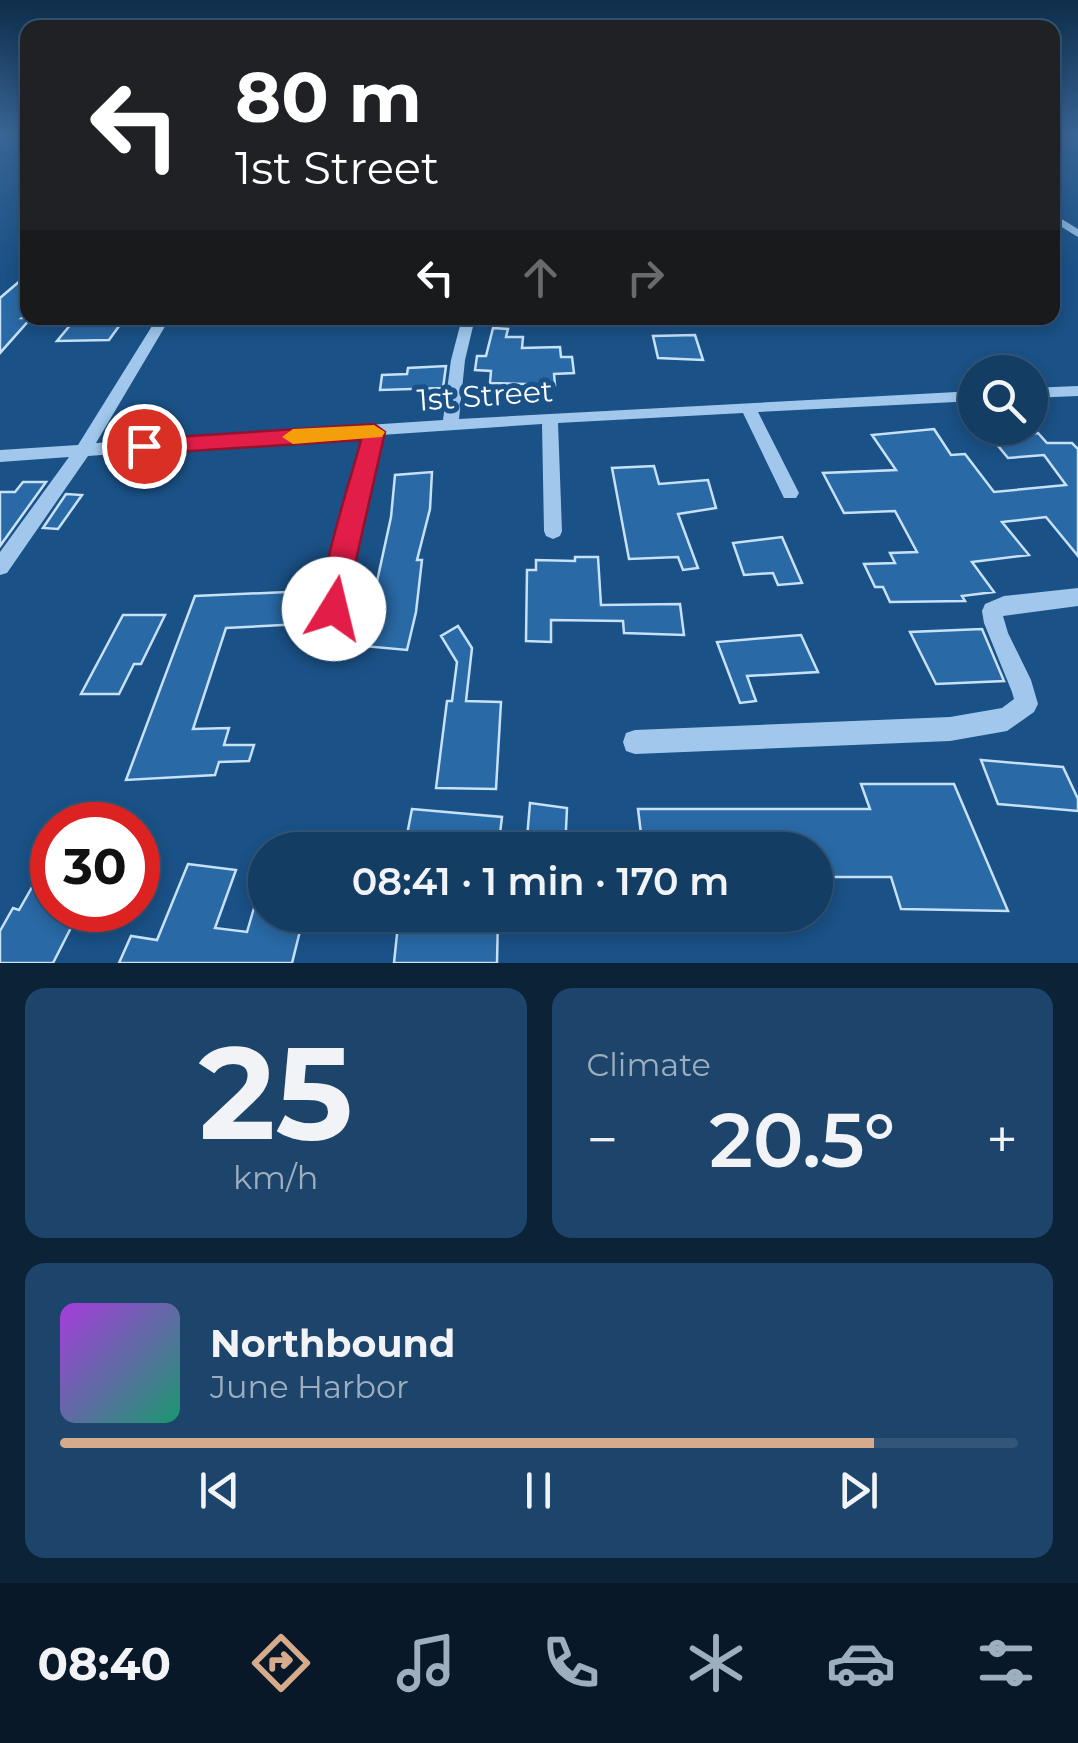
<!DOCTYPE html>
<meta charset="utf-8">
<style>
:root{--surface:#143d64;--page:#1d446a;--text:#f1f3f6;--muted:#9daebf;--line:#335678;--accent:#d6ab8b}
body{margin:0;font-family:Montserrat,sans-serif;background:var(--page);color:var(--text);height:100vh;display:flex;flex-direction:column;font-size:38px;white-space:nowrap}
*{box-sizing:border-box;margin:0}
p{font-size:32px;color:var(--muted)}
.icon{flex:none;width:55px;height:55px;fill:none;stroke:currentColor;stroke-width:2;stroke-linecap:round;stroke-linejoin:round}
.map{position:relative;height:963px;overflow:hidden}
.sheet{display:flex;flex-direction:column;gap:25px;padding:25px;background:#0b2237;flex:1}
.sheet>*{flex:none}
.hud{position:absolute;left:20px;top:20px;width:1040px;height:305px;border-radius:20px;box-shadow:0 5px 15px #0003,0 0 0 2px var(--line);background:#202124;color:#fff;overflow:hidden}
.controls{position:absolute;left:958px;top:355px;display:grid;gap:20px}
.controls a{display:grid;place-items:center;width:90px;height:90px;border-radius:50%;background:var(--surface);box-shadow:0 5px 15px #0003,0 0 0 2px var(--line);font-size:50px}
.speed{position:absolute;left:30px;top:802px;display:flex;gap:20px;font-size:50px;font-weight:700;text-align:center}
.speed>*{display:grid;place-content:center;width:130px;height:130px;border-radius:50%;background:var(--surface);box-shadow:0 5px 15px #0003,0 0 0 2px var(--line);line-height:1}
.speed .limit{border:15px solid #d22;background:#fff;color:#111}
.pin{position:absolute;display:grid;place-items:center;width:85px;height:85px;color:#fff;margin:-42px;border:5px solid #fff;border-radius:50%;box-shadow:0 2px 10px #0007}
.me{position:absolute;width:110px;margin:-55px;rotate:9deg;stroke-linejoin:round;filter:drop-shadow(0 0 8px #0008)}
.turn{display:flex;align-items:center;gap:35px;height:210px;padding:0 50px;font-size:45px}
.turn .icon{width:130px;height:130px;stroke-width:2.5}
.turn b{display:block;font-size:70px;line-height:85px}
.lanes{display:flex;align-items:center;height:95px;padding:0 50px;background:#0003;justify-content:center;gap:50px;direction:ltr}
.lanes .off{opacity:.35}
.big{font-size:75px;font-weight:600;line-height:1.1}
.sheet .tile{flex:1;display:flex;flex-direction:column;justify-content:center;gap:15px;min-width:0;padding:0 35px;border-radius:20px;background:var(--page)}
.sheet .dial{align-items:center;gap:0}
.dial b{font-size:130px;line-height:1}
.song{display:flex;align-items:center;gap:30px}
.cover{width:120px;height:120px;border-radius:15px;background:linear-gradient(135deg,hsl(280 70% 55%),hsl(160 70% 35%))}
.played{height:10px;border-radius:5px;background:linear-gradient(90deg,var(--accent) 85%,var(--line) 85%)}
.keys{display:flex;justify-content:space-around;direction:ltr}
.heat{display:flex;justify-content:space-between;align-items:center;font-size:55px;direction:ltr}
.sheet .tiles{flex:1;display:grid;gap:25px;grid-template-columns:1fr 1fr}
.tile:last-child{grid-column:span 2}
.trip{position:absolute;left:248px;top:832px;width:585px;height:100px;border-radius:50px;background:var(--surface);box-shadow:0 5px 15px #0003,0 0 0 2px var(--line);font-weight:600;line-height:100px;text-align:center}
.dock{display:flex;height:160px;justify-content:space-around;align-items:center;background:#081828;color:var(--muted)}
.dock .icon{width:70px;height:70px}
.dock .selected{color:var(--accent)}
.dock b{font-size:45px;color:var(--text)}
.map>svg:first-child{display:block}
</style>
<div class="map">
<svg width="1078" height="963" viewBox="0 0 1078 963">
<rect width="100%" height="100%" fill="#1a5186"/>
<path fill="#2969a5" stroke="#c7e1f9" stroke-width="2.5" d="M 28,274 L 28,313 L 22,318 L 31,318 L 0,353 L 0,298 Z
M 122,322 L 109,340 L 57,341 L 72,323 Z
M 493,328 L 508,329 L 506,337 L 523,337 L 522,348 L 560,347 L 561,357 L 572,357 L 574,373 L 554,374 L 555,385 L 490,383 L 491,371 L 475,370 L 477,356 L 486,356 Z
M 695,335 L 703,360 L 658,358 L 653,336 Z
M 446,366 L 443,388 L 380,390 L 382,375 L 407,374 L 408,368 Z
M 934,429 L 951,455 L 965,454 L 994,492 L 1066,485 L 1044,455 L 1008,458 L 990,436 L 1038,433 L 1047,443 L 1072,443 L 1078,449 L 1078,556 L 1046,517 L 1002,522 L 1029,555 L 972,562 L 994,592 L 962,596 L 965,601 L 890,602 L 883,587 L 875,587 L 864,564 L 895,563 L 890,553 L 917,552 L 895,511 L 844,513 L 823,473 L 896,470 L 872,435 Z
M 654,466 L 659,484 L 708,480 L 716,508 L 678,514 L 698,568 L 683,570 L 678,557 L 629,559 L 612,468 Z
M 432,472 L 430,509 L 417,560 L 422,560 L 416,612 L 407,650 L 363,646 L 391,517 L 395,475 Z
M 23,482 L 46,482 L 0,546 L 0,492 L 15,492 Z
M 66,494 L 82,495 L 58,529 L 43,528 Z
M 782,537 L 802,583 L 778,585 L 773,573 L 744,575 L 733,543 Z
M 575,557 L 598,557 L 601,605 L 680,604 L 684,635 L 624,633 L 623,621 L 551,620 L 551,642 L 526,641 L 527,570 L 536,570 L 536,560 L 575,561 Z
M 309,591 L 301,624 L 226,628 L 193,729 L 229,728 L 224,745 L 254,745 L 249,761 L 219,762 L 215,775 L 126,780 L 195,596 Z
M 123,615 L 165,615 L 141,664 L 134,664 L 119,694 L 81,694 Z
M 458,626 L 472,648 L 466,701 L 501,702 L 496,789 L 436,788 L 447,701 L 452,701 L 457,662 L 441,636 Z
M 982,629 L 1004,681 L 936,684 L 910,632 Z
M 801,635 L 818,672 L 747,676 L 756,701 L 740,703 L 717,642 Z
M 981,760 L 1063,767 L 1078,799 L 1078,811 L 998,804 Z
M 861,784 L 954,784 L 1008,911 L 901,909 L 891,877 L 815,877 L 815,850 L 643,850 L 638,809 L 870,809 Z
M 530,803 L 567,808 L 565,850 L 526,850 Z
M 412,809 L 502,817 L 498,850 L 404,850 Z
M 52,852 L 52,910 L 80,910 L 53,963 L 0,963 L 0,931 L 13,908 L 19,910 Z
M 188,864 L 236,870 L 215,928 L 247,932 L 261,884 L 265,885 L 265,915 L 304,915 L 292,963 L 119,963 L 131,936 L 157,940 Z
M 399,915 L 498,915 L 497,963 L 394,963 Z"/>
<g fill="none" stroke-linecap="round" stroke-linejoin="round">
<path fill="#a1c8ec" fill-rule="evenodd" d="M 1052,213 L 1078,229 L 1078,237 L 1052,221 Z
M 157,318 L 170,318 L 96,443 L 443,420 L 451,360 L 462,318 L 475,318 L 465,360 L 459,419 L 975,391 L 975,401 L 758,412 L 799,493 L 796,498 L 784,498 L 743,413 L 558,423 L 562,531 L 560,536 L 553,539 L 546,536 L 544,531 L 542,424 L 381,435 L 348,572 L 341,616 L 334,618 L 327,616 C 315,588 355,471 365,436 L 88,456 L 7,573 L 0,575 L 0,552 L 69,457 L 0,462 L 0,450 L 78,445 Z
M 1078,386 L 1078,396 L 1030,398 L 1030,388 Z
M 1078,588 L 1078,606 L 1003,616 L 1008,633 L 1031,680 L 1038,704 L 1034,712 L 1007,731 L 950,741 L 635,754 L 626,751 L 623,742 L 626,733 L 635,730 L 950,717 L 1002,708 L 1014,699 L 1012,692 L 984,623 L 982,611 L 985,604 L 1004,596 Z"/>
</g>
<linearGradient id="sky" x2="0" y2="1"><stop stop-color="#0e2d4a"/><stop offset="0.5" stop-color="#386595"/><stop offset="1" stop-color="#386595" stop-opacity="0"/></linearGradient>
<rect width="1078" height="269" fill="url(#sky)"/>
<path fill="#e11d48" stroke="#92132f" stroke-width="2.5" d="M 374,424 L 385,432 L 343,617 L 334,621 L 324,617 C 312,592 353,473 361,440 L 144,454 L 134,446 L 144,439 Z"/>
<path fill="#f59e0b" d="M 374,425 L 385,432 L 382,437 L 293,444 L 282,437 L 293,429 Z"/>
<g text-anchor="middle" stroke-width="10" stroke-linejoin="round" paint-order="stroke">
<g font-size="30" fill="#fff" stroke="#1a5186">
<text transform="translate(485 396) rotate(-4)" y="10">1st Street</text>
</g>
</g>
</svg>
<div class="controls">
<a><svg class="icon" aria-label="search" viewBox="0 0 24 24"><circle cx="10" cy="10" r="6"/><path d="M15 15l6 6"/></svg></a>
</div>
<div class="speed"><div class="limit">30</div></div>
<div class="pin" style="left:144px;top:446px;background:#d93025"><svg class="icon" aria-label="arrive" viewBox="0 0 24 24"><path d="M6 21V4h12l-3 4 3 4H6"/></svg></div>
<svg class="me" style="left:334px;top:609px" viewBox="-20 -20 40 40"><circle r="19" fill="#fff"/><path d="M0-13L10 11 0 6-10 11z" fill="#e11d48"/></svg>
<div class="trip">08:41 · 1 min · 170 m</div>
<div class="hud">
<div class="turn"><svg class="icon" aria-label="left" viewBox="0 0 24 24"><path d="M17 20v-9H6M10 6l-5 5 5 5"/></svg><div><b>80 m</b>1st Street</div></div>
<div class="lanes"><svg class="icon" aria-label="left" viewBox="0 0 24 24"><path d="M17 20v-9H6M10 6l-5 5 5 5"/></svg><svg class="icon off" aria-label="ahead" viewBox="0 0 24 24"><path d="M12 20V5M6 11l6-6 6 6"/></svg><svg class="icon off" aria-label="right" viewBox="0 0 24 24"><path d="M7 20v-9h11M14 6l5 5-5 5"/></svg></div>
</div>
</div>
<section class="sheet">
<div class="tiles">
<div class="tile dial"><b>25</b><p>km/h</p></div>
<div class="tile"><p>Climate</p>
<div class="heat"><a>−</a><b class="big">20.5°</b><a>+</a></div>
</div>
<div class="tile">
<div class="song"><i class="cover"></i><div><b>Northbound</b><p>June Harbor</p></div></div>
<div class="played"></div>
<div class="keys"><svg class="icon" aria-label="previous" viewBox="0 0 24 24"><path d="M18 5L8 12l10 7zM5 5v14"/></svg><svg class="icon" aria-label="pause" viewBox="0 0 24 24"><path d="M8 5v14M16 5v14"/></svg><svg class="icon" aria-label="next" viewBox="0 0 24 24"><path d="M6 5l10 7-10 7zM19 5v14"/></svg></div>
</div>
</div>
</section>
<nav class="dock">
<b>08:40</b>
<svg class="icon selected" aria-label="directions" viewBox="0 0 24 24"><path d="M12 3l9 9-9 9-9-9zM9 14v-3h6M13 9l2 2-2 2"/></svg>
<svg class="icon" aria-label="music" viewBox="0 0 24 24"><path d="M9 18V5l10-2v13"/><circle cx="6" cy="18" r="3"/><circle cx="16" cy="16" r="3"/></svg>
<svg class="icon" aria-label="phone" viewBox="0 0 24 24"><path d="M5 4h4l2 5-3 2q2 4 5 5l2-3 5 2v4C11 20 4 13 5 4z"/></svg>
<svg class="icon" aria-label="climate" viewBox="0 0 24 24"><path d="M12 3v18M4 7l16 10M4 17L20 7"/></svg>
<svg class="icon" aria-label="car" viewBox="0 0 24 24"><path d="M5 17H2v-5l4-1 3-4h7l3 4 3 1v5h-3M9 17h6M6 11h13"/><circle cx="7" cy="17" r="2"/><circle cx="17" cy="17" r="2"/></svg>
<svg class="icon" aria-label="filters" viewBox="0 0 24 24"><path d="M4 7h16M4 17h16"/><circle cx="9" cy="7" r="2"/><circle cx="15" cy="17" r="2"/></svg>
</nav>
